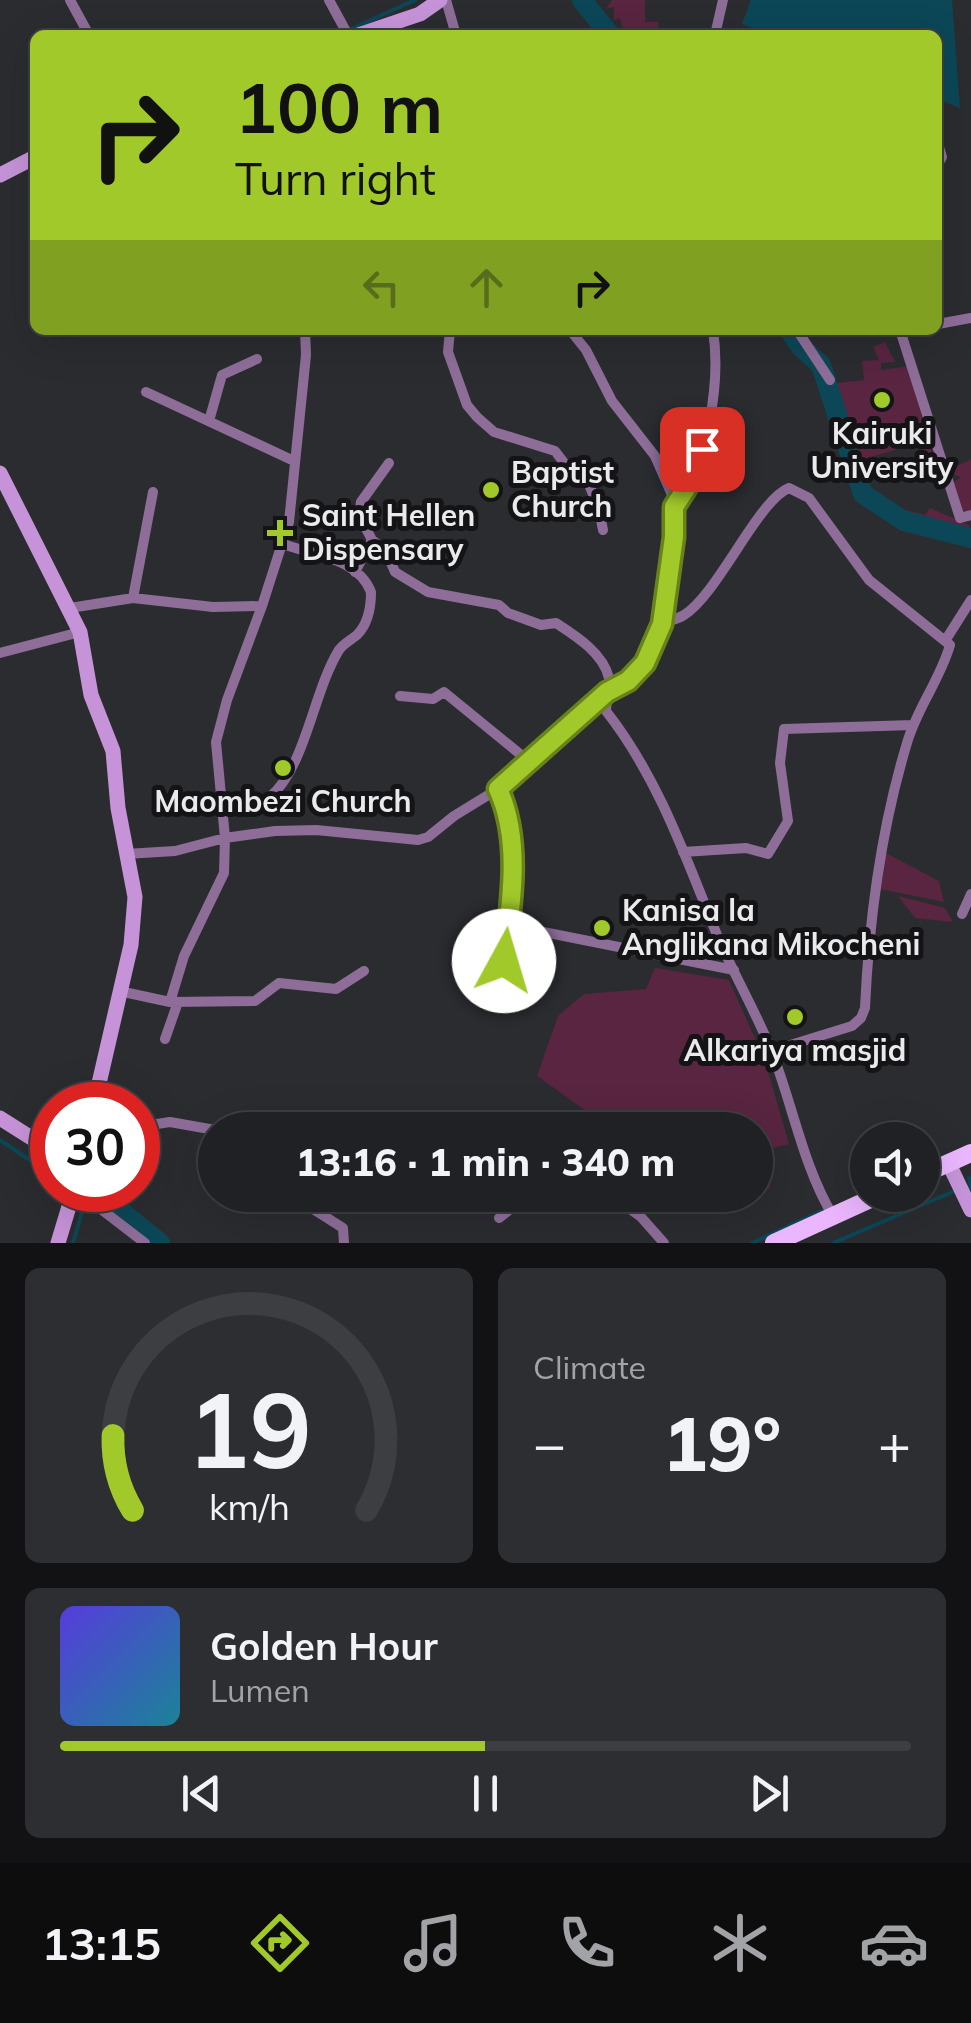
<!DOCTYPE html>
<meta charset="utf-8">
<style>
:root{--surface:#202124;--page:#2d2e31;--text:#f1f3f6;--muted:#a2a3a6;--line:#3d3e41;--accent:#a1c92a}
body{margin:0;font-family:Mulish,sans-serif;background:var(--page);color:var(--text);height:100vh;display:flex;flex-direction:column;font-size:38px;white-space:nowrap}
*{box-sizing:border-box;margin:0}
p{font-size:32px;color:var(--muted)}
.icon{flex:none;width:55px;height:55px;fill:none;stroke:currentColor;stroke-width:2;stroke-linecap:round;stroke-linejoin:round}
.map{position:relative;height:1243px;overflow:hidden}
.sheet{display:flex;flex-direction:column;gap:25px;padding:25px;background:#121214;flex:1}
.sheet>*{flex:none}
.top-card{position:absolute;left:30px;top:30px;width:912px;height:305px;border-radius:15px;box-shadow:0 10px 40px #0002,0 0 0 2px var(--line);background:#a1c92a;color:#111;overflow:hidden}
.fabs{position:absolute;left:850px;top:1122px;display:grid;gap:20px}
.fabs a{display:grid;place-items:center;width:90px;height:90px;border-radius:50%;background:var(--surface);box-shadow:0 10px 40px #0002,0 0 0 2px var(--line);font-size:50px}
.speed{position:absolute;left:30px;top:1082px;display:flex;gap:20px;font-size:50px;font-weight:700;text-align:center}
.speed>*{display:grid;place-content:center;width:130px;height:130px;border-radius:50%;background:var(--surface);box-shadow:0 10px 40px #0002,0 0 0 2px var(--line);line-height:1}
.speed .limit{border:15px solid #d22;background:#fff;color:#111}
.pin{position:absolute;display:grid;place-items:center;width:85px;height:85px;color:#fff;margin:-42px;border-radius:20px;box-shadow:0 5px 15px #0006}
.me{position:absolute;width:110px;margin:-55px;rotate:6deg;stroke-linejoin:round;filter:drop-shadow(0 0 8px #0008)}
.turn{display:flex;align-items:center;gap:35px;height:210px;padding:0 40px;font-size:45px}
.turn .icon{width:130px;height:130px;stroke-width:2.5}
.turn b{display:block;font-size:70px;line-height:85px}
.lanes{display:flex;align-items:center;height:95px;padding:0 40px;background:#0003;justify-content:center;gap:50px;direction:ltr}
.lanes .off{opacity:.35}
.big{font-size:75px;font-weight:800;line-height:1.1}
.sheet .tile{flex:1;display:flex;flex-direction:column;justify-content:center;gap:15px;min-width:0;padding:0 35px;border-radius:15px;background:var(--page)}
.sheet .dial{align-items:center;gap:0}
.dial svg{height:260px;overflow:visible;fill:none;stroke:var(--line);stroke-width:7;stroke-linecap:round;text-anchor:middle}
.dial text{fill:var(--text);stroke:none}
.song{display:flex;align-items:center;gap:30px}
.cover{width:120px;height:120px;border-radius:15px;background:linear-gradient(135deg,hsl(250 70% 55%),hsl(190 70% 35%))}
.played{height:10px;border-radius:5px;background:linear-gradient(90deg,var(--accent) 50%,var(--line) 50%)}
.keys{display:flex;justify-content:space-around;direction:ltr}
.heat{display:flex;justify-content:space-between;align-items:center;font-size:55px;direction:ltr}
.sheet .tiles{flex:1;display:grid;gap:25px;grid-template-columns:1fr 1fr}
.tile:last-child{grid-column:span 2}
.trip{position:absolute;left:198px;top:1112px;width:575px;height:100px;border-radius:50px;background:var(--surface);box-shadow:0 10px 40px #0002,0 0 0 2px var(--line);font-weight:800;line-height:100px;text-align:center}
.tab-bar{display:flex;height:160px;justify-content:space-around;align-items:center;background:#0d0d0e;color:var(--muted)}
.tab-bar .icon{width:70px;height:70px}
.tab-bar .selected{color:var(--accent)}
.tab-bar b{font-size:45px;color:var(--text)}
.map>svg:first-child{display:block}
</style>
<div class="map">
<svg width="971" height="1243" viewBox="0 0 971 1243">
<rect width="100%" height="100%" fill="#2b2c30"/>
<path fill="#592540" d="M 612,0 L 645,0 L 645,22 L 658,22 L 659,35 L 624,35 L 620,18 L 614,20 L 614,7 L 606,9 Z
M 885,342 L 895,362 L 881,363 L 881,370 L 911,366 L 911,379 L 935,463 L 925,460 L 923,442 L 853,462 L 829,384 L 864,380 L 862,361 L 879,360 L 873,347 Z
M 971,459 L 971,509 L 962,515 L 950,483 L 961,478 L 948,471 Z
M 885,505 L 925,515 L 930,508 L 969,525 L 971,547 L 921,533 L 916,525 L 896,522 Z
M 886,853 L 939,881 L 944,902 L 875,888 Z
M 898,896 L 945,908 L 953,922 L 915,918 Z
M 655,968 L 729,980 L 765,1061 L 789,1144 L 770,1149 L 770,1188 L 755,1193 L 755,1130 L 613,1130 L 537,1076 L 558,1016 L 584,994 L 646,989 Z"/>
<path fill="#0c4757" d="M 751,0 L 952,0 L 960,108 L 938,99 L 938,35 L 770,35 L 742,24 Z"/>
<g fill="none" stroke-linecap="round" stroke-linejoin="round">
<path stroke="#0c4757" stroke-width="4" d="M 338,35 L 415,0
M 0,1140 L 40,1167 L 52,1170
M 969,1178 L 971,1188
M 73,1243 L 85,1202
M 752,1243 L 826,1209
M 833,1243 L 957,1190"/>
<path stroke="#0c4757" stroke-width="20" d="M 582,0 L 610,35
M 789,330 L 801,347 L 821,365 L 863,494 L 904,521 L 971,538
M 95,1190 L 160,1243"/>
<path stroke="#8e6e99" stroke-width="10" d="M 70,0 L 89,35
M 329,0 L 348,35
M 446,0 L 456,35
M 715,35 L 723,0
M 938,144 L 942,157 L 938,164
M 938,324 L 971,318
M 450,330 L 448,352 L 467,405 L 477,417 L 494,432 L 555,451 L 565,464 L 585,474 L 599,510 L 603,530
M 797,330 L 830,380
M 900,330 L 960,518 L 971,515
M 146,392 L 294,461
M 209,421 L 222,375 L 257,359
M 389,463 L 361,502 L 359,515 L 372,540 L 386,551 L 395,572 L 428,592 L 499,605 L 508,613 L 541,625 L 556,623 C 576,636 603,653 609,678 C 611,686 606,701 606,711 C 658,777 686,858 717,935 C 734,975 756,1012 772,1052 C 793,1106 803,1166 833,1216
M 675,505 C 708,463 721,383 713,330
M 355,572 L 372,540
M 133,598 L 153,492
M 70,608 L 133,598 L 213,607 L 262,606
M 662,624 C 668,621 678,619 684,615 C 718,594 758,500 789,488 L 809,498 L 869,580 L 950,645 C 940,680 917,708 907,743 C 881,829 869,919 865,1008 L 861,1018 L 852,1026 L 771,1051
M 945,641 L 971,600
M 0,653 L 80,632
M 400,696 L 433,699 L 444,692 L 531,763
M 270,797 C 306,766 313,692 339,650 C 344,643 351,640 357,635 C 368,624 371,607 371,592 C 358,558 313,555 283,544
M 683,852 L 746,848 L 768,854 L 788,821 L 780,763 L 784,729 L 913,725
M 126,854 L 175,851 L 225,838 L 275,831 L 316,830 L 418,840 L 428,837 L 454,816 L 498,789 L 607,692 L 628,681 L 645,663 L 662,624 L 674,537 L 672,495 L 655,456 L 612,401 L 586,350 L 570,330
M 962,914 L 971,894
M 508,925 L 734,970
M 119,991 L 170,1002 L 255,1001 L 279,983 L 336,989 L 364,971
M 170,1002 L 184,956 L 224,873 L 225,838 L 216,742 L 227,700 L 262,606 L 289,522 L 306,355 L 305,330
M 490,1005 C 511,942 526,851 498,789
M 165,1039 L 178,1002
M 138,1127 L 170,1122 L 215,1130
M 76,1190 L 145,1243
M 291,1195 L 343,1228 L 344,1243
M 611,1195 L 641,1217 L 664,1243
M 499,1218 L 528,1195"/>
<path stroke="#c693d8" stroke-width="15" d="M 358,35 L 420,14 L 440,0
M 0,175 L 35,157
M 0,473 L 80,632 L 91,695 L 113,751 L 118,808 L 135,897 L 131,945 L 94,1105
M 0,1118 L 52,1151
M 948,1162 L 971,1210
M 58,1243 L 74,1190"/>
<path stroke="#eab6fd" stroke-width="18" d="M 922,1175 L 971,1153
M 774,1243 L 879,1195"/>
</g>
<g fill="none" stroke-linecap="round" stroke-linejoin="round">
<defs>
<path id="route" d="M 504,961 C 511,905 522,841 498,789 L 607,692 L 628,681 L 645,663 L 662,624 L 674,537 L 674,507 L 694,476 L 702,449"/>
</defs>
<use href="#route" stroke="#69831b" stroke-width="25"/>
<use href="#route" stroke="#a1c92a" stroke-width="18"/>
</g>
<g fill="#a1c92a" stroke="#141416" stroke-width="4">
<circle cx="882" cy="400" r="10"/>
<circle cx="491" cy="490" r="10"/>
<path d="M275 518h10v10h10v10h-10v10h-10v-10h-10v-10h10z"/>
<circle cx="283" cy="768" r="10"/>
<circle cx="602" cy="928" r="10"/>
<circle cx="795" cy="1017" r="10"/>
</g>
<g text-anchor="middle" stroke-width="10" stroke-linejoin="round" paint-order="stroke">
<g font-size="30" font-weight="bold" fill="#eaeaec" stroke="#141416">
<text x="882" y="444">Kairuki<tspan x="882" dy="34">University</tspan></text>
<text x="511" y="483" text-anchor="start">Baptist<tspan x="511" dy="34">Church</tspan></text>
<text x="302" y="526" text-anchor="start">Saint Hellen<tspan x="302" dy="34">Dispensary</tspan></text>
<text x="283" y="812">Maombezi Church</text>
<text x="622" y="921" text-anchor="start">Kanisa la<tspan x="622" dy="34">Anglikana Mikocheni</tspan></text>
<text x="795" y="1061">Alkariya masjid</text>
</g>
</g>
</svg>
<div class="fabs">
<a><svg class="icon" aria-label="sound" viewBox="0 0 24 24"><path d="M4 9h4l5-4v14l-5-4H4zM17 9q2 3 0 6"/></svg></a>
</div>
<div class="speed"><div class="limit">30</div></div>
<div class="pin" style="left:702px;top:449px;background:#d93025"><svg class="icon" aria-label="arrive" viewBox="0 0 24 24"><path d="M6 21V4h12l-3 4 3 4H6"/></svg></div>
<svg class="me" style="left:504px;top:961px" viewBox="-20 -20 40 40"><circle r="19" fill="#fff"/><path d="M0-13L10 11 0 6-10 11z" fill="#a1c92a"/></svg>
<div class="trip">13:16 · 1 min · 340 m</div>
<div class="top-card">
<div class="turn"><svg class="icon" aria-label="right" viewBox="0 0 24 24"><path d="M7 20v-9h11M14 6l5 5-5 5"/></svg><div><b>100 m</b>Turn right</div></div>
<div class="lanes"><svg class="icon off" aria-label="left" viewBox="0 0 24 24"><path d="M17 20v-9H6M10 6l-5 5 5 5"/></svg><svg class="icon off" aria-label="ahead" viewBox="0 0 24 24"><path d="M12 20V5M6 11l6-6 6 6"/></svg><svg class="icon" aria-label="right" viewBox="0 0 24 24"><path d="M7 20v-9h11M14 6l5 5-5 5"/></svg></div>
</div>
</div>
<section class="sheet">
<div class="tiles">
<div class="tile dial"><svg viewBox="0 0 100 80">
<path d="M14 69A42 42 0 1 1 86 69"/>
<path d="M14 69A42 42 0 0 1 8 46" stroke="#a1c92a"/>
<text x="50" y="56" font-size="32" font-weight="700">19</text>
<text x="50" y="72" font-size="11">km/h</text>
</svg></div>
<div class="tile"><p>Climate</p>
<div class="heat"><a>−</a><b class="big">19°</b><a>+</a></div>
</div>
<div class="tile">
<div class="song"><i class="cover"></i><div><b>Golden Hour</b><p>Lumen</p></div></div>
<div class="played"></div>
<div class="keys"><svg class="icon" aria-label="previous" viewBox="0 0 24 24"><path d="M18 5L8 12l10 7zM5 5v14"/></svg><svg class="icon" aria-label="pause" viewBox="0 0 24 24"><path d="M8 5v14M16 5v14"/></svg><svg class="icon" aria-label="next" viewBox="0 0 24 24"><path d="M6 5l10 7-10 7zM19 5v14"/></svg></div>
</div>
</div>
</section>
<nav class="tab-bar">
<b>13:15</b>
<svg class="icon selected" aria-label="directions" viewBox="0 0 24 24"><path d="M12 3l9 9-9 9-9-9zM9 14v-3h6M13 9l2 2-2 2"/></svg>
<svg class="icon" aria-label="music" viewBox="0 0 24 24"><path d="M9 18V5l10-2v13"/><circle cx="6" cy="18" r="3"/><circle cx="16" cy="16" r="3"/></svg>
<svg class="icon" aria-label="phone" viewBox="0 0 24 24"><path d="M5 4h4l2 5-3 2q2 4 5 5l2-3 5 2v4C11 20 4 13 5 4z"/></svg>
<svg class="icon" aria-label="climate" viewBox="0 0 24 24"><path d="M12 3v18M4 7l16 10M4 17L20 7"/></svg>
<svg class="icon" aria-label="car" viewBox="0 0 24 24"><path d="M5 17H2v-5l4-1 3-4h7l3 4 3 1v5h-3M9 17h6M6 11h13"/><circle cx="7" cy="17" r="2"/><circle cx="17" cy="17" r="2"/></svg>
</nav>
